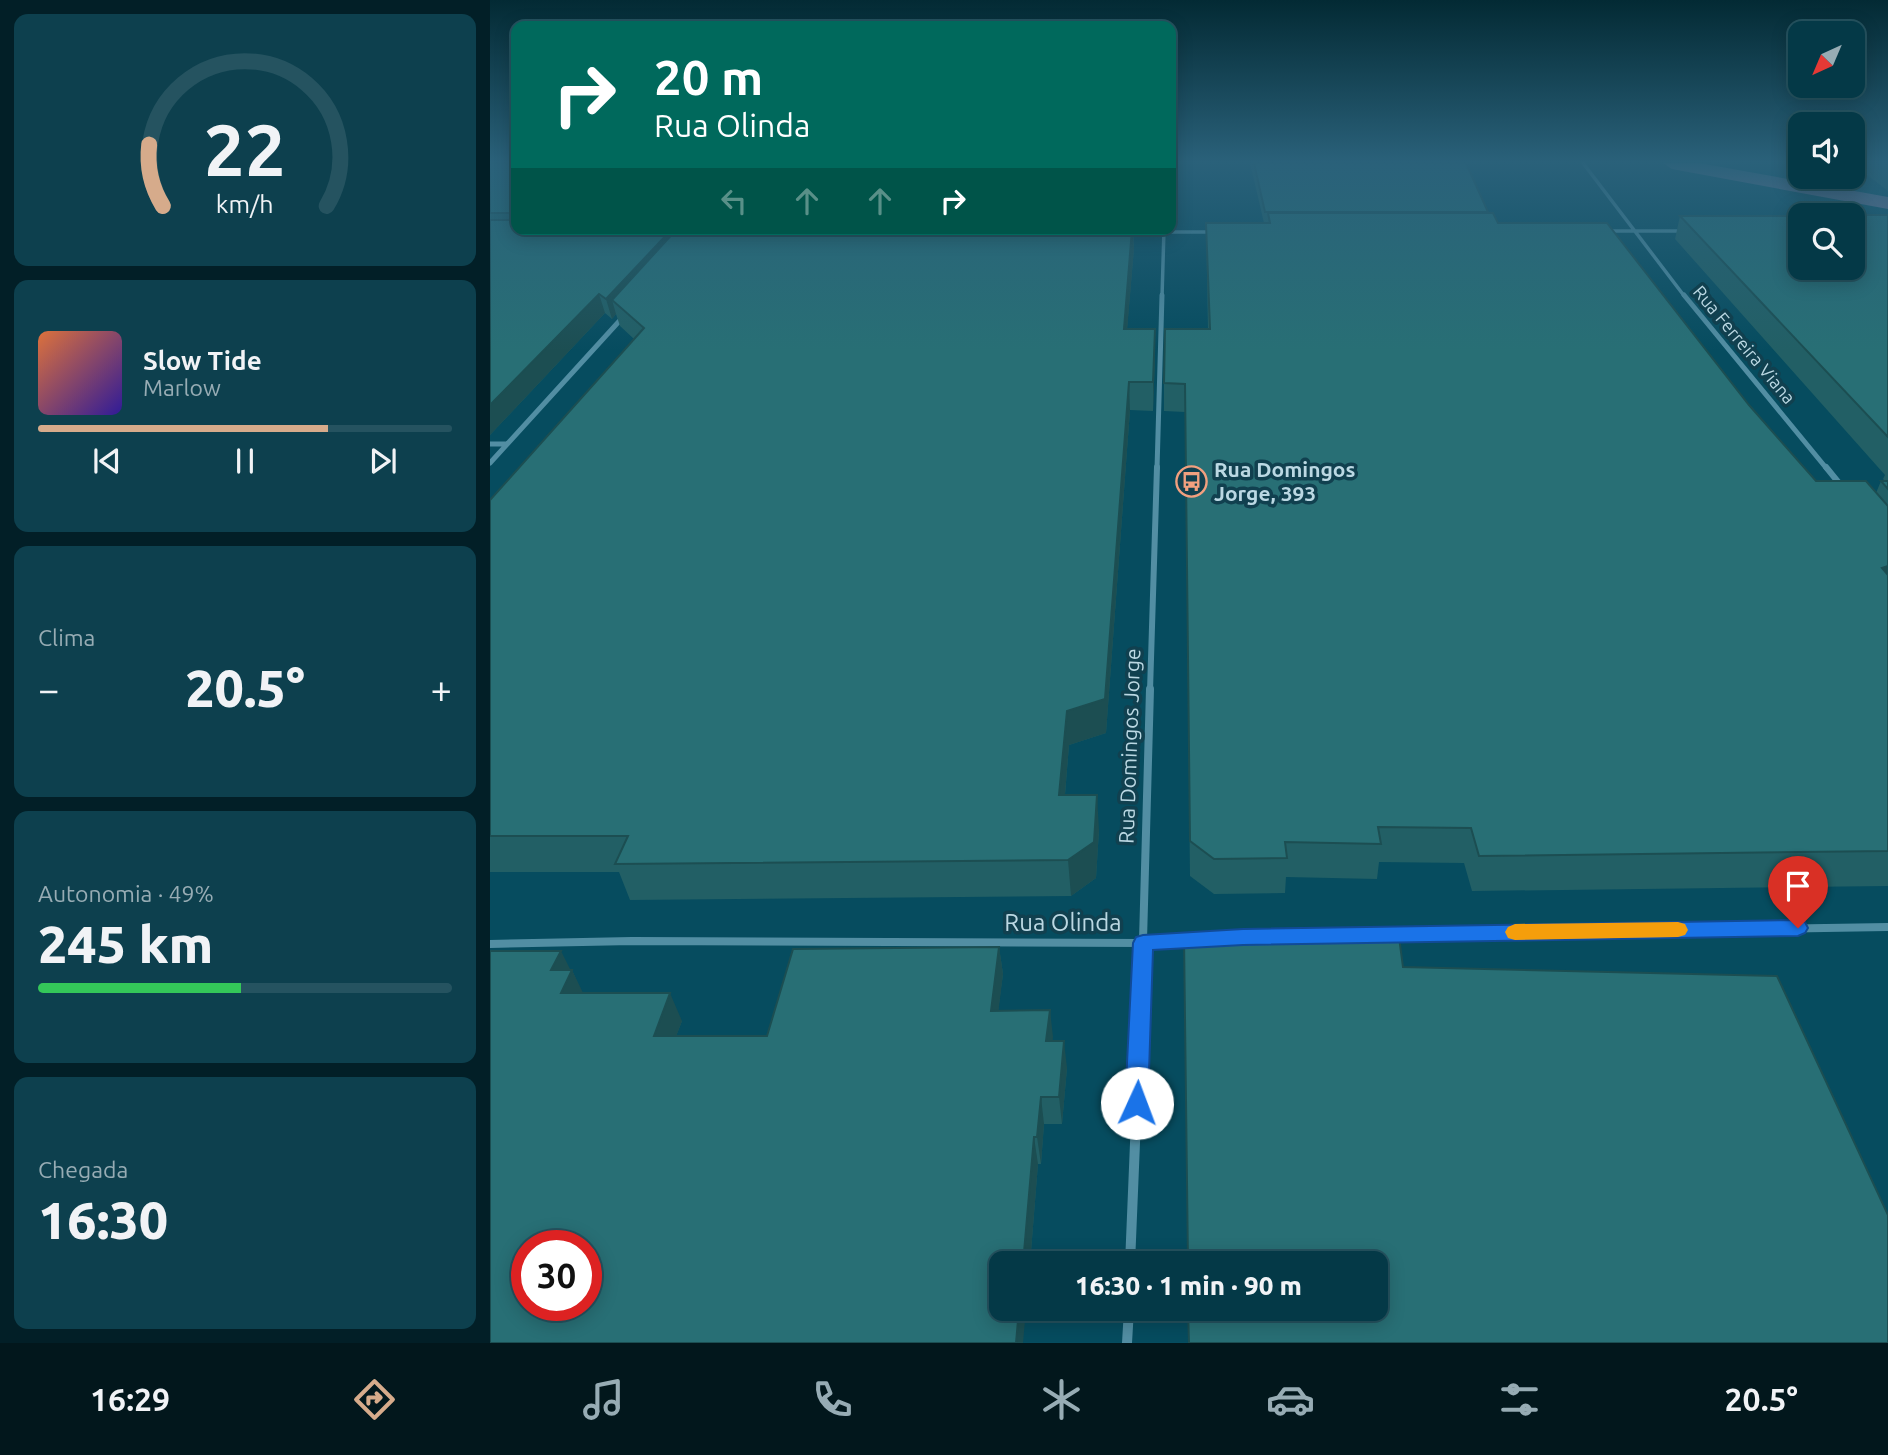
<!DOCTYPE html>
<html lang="pt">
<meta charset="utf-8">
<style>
:root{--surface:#043947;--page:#0d404e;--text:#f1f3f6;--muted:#97acb4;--line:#255360;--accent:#d6ab8b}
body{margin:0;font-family:Ubuntu,sans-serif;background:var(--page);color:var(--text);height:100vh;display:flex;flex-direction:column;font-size:26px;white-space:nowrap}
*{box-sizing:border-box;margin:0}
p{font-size:23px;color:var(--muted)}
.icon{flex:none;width:38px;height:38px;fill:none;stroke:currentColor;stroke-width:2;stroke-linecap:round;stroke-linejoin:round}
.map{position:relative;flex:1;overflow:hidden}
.details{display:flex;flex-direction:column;gap:14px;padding:14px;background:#021f27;width:490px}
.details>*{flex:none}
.guide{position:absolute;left:21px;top:21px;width:665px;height:214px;border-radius:14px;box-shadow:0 4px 18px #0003,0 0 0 2px var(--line);background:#00695c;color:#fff;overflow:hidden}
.needle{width:46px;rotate:224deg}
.fabs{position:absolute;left:1298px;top:21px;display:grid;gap:14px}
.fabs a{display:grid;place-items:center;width:77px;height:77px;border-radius:14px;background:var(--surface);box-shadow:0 4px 18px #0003,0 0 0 2px var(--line);font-size:35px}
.speed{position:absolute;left:21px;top:1230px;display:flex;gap:14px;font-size:35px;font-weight:700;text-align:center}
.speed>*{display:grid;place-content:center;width:91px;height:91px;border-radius:50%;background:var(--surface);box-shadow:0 4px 18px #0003,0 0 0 2px var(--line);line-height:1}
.speed .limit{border:10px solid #d22;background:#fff;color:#111}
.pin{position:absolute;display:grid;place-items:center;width:60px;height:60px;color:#fff;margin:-72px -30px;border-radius:50% 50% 50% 0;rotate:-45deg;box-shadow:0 0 7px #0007}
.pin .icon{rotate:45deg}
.me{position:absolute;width:77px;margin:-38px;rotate:2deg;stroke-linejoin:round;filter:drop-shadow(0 0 5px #0008)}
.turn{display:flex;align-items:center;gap:24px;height:147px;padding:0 28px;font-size:32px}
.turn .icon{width:91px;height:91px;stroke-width:2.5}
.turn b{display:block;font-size:49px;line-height:60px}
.lanes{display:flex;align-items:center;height:66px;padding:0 28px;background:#0003;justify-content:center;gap:35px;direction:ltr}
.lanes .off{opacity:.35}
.big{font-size:52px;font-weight:800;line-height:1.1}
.details .tile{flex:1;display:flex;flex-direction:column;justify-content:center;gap:10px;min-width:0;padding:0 24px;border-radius:14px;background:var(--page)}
.details .dial{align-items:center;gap:0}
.dial svg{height:182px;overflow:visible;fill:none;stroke:var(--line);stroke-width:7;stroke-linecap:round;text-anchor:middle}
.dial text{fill:var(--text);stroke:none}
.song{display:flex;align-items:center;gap:21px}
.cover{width:84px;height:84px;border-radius:10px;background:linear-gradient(135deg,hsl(20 70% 55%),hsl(250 70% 35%))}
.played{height:7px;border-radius:4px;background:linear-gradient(90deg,var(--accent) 70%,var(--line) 70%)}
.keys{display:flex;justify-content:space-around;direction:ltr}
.heat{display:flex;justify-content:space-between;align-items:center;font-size:38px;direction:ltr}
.charge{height:10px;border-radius:5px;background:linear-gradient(90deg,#34c759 49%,var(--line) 0)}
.trip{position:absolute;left:499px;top:1251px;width:399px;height:70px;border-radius:14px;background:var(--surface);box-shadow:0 4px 18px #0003,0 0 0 2px var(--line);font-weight:800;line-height:70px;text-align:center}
.menu{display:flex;height:112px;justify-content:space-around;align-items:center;background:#02171c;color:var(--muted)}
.menu .icon{width:49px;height:49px}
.menu .selected{color:var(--accent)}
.menu b{font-size:32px;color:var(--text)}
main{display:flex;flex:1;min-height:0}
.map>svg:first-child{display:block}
</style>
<main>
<section class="details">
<div class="tile dial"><svg viewBox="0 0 100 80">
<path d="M14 69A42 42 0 1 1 86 69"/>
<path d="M14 69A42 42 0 0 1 8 42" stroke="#d6ab8b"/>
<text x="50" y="56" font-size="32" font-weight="700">22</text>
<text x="50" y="72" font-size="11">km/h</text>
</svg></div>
<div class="tile">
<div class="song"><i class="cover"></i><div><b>Slow Tide</b><p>Marlow</p></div></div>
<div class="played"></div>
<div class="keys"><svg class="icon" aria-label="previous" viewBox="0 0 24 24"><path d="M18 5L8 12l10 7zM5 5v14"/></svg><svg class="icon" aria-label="pause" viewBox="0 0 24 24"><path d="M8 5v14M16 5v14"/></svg><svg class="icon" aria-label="next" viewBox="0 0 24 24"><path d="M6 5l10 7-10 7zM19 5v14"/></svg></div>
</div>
<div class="tile"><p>Clima</p>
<div class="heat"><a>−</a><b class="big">20.5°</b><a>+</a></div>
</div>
<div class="tile"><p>Autonomia · 49%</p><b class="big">245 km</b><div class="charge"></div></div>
<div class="tile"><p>Chegada</p><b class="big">16:30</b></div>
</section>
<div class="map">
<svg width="1398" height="1343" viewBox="0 0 1398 1343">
<rect width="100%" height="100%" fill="#064c5f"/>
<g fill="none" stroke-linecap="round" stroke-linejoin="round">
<path stroke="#528ea3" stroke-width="3.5" d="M 1093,163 L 1195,297
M 1115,231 L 1195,231
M 636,232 L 722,232
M 672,297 L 674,229"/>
<path stroke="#528ea3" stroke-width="5" d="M 1194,295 L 1337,469
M 0,444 L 16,444
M 0,463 L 133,317
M 667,469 L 672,295"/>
<path stroke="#528ea3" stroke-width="6" d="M 1336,467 L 1353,488
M 660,691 L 667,467"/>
<path stroke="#528ea3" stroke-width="8" d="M 742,937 L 1398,927
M 0,944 L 142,941 L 653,943 L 703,940
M 652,976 L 660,689"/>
<path stroke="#528ea3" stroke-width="10" d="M 640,1264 L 652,974
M 637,1343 L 639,1309"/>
<path fill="#8d789d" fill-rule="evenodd" d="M 1173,163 L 1209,163 L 1398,197 L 1398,209 L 1182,169 Z"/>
</g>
<path fill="#225f65" d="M 0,163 L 26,163 L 26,229 L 643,229 L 644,248 L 637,329 L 665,355 L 663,411 L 640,410 L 616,733 L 579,745 L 575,795 L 609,830 L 606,878 L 581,896 L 140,900 L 129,872 L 0,872 L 0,500 L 144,339 L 130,326 L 126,314 L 122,319 L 115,313 L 0,435 Z
M 760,163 L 976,163 L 998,213 L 1008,223 L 1259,405 L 1326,481 L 1386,493 L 1391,481 L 1395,481 L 1393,479 L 1395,475 L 1185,239 L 1190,216 L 1398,215 L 1398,886 L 982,891 L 974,863 L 889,862 L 887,879 L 796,877 L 795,893 L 724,894 L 700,876 L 695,412 L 674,411 L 674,383 L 718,329 L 716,223 L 774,223 Z
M 1363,163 L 1398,163 L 1398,191 L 1363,164 Z
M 509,947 L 513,974 L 508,1011 L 560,1010 L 562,1041 L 577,1068 L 572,1124 L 554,1124 L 551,1164 L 548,1164 L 540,1264 L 511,1264 L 0,1343 L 80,970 L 82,970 L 92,993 L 192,1021 L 186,1036 L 277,1036 Z"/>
<path fill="#1c4e52" d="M 182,229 L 194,229 L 122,300 L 126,314 L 122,319 L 116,299 Z
M 642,229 L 644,248 L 635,356 L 634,329 Z
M 109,294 L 115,313 L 0,435 L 0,405 Z
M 665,329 L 665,355 L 663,411 L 663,382 Z
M 639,382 L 640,410 L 616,733 L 579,745 L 572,830 L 569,795 L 577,711 Z
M 1398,566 L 1398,595 L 1392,568 Z
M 607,795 L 609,830 L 606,878 L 581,896 L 578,860 Z
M 509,947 L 513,974 L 505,1039 L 501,1011 Z
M 71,951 L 81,971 L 82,970 L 95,997 L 71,993 L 61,970 Z
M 180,993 L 192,1021 L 176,1063 L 164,1036 Z
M 560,1010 L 563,1037 L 560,1068 L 556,1041 Z
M 574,1041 L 577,1068 L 572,1124 L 569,1097 Z
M 551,1097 L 554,1124 L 551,1164 L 547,1137 Z
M 544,1137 L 548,1164 L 540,1264 L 533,1264 Z
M 529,1309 L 536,1309 L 533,1343 L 526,1343 Z"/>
<path fill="#286f75" stroke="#1c4e52" stroke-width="2" fill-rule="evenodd" d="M 0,163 L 26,163 L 26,213 L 0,213 Z
M 764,163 L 976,163 L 998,212 L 775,212 Z
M 778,213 L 1003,213 L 1008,223 L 1117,223 L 1259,405 L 1326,481 L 1376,481 L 1398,506 L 1398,566 L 1392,568 L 1398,575 L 1398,851 L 989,856 L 981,828 L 888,827 L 891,844 L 795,842 L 797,858 L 724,859 L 700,841 L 695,384 L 674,383 L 675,329 L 720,329 L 716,223 L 780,223 Z
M 1363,215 L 1398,215 L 1398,437 L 1190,216 L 1311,216 L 1311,268 L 1363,268 Z
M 0,220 L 26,220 L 26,229 L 182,229 L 116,299 L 109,294 L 0,405 Z
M 187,229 L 642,229 L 634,329 L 665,329 L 663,382 L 639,382 L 615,699 L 577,711 L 569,795 L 607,795 L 604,842 L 578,860 L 125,864 L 138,836 L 0,836 L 0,500 L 154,328 L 122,300 Z
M 1391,481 L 1398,481 L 1398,489 Z
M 694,937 L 909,937 L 913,967 L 1287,976 L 1398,1215 L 1398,1343 L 699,1343 L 698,1309 L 886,1309 L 886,1264 L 698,1264 Z
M 509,947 L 501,1011 L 560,1010 L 556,1041 L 574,1041 L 569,1097 L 551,1097 L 547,1137 L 544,1137 L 533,1264 L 511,1264 L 511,1309 L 529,1309 L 526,1343 L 0,1343 L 0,951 L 71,951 L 61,970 L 82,970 L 71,993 L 180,993 L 164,1036 L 277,1036 L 303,949 ZM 37,1246 L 96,1246 L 96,1306 L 37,1306 Z"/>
<linearGradient id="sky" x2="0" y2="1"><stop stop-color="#032a34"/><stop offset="0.46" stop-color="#2a617a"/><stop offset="1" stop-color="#2a617a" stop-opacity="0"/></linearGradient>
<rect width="1398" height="351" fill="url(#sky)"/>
<path fill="#1a73e8" stroke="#114b97" stroke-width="2" d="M 1308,920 L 1315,922 L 1318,928 L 1315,933 L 1308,936 L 753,945 L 663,950 L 658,1103 L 655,1110 L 647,1113 L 639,1110 L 635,1103 L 643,943 L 646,937 L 653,935 L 753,929 Z"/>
<path fill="#f59e0b" d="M 1188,922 L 1195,924 L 1198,930 L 1195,935 L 1188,937 L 1025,940 L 1018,938 L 1015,932 L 1018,927 L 1025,924 Z"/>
<defs>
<symbol id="bus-ring" viewBox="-11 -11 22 22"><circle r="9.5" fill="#11404f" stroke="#f2a07f" stroke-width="1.5"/><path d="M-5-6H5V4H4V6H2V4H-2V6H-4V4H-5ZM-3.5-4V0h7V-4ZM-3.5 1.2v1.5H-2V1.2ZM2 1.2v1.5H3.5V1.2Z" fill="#f2a07f"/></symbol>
</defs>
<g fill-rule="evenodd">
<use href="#bus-ring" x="684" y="464" width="35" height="35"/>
</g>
<g text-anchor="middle" stroke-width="7" stroke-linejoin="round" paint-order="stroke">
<g font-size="18" fill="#bbd8e3" stroke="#11404f">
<text transform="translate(1254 345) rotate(50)" y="6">Rua Ferreira Viana</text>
</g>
<g font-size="21" font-weight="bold" fill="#bbd8e3" stroke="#11404f" text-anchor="start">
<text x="724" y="477">Rua Domingos<tspan x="724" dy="24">Jorge, 393</tspan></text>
</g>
<g font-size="21" fill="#bbd8e3" stroke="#11404f">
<text transform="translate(640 746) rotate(-88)" y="7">Rua Domingos Jorge</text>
</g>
<g font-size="24" fill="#bbd8e3" stroke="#11404f">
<text x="573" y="931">Rua Olinda</text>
</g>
</g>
</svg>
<div class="fabs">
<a><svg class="needle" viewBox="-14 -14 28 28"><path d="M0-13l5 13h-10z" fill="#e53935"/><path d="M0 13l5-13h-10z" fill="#97acb4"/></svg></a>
<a><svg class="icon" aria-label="sound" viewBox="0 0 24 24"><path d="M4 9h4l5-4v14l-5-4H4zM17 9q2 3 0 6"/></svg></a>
<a><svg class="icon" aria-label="search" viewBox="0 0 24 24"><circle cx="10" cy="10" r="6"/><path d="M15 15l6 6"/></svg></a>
</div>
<div class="speed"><div class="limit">30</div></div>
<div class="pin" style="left:1308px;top:928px;background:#d93025"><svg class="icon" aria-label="arrive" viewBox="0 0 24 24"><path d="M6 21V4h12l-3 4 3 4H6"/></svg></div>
<svg class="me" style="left:647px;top:1103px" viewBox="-20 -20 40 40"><circle r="19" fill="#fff"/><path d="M0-13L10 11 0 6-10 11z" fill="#1a73e8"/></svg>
<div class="trip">16:30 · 1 min · 90 m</div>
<div class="guide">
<div class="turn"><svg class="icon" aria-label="right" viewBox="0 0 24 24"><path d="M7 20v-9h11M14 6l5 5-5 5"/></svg><div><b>20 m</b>Rua Olinda</div></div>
<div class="lanes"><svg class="icon off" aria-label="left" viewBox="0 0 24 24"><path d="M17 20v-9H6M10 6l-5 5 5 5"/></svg><svg class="icon off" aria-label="ahead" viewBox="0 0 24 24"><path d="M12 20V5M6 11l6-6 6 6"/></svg><svg class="icon off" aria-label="ahead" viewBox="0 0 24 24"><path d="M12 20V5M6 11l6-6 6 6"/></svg><svg class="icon" aria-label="right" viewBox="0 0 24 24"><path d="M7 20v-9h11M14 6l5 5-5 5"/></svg></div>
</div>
</div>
</main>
<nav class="menu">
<b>16:29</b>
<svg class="icon selected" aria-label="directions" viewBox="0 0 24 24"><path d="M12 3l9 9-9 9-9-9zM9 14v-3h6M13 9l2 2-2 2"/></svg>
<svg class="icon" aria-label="music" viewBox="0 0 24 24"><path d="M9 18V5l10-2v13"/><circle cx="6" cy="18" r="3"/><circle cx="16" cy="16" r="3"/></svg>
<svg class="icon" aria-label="phone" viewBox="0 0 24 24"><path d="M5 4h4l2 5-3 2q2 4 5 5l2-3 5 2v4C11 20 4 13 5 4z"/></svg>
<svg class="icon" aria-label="climate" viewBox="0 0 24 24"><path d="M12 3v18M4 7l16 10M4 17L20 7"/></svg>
<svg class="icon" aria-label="car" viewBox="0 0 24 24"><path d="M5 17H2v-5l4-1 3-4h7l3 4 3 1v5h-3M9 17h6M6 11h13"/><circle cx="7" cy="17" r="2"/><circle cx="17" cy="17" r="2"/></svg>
<svg class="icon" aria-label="filters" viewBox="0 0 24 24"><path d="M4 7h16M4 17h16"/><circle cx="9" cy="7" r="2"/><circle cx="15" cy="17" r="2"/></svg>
<b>20.5°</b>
</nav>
